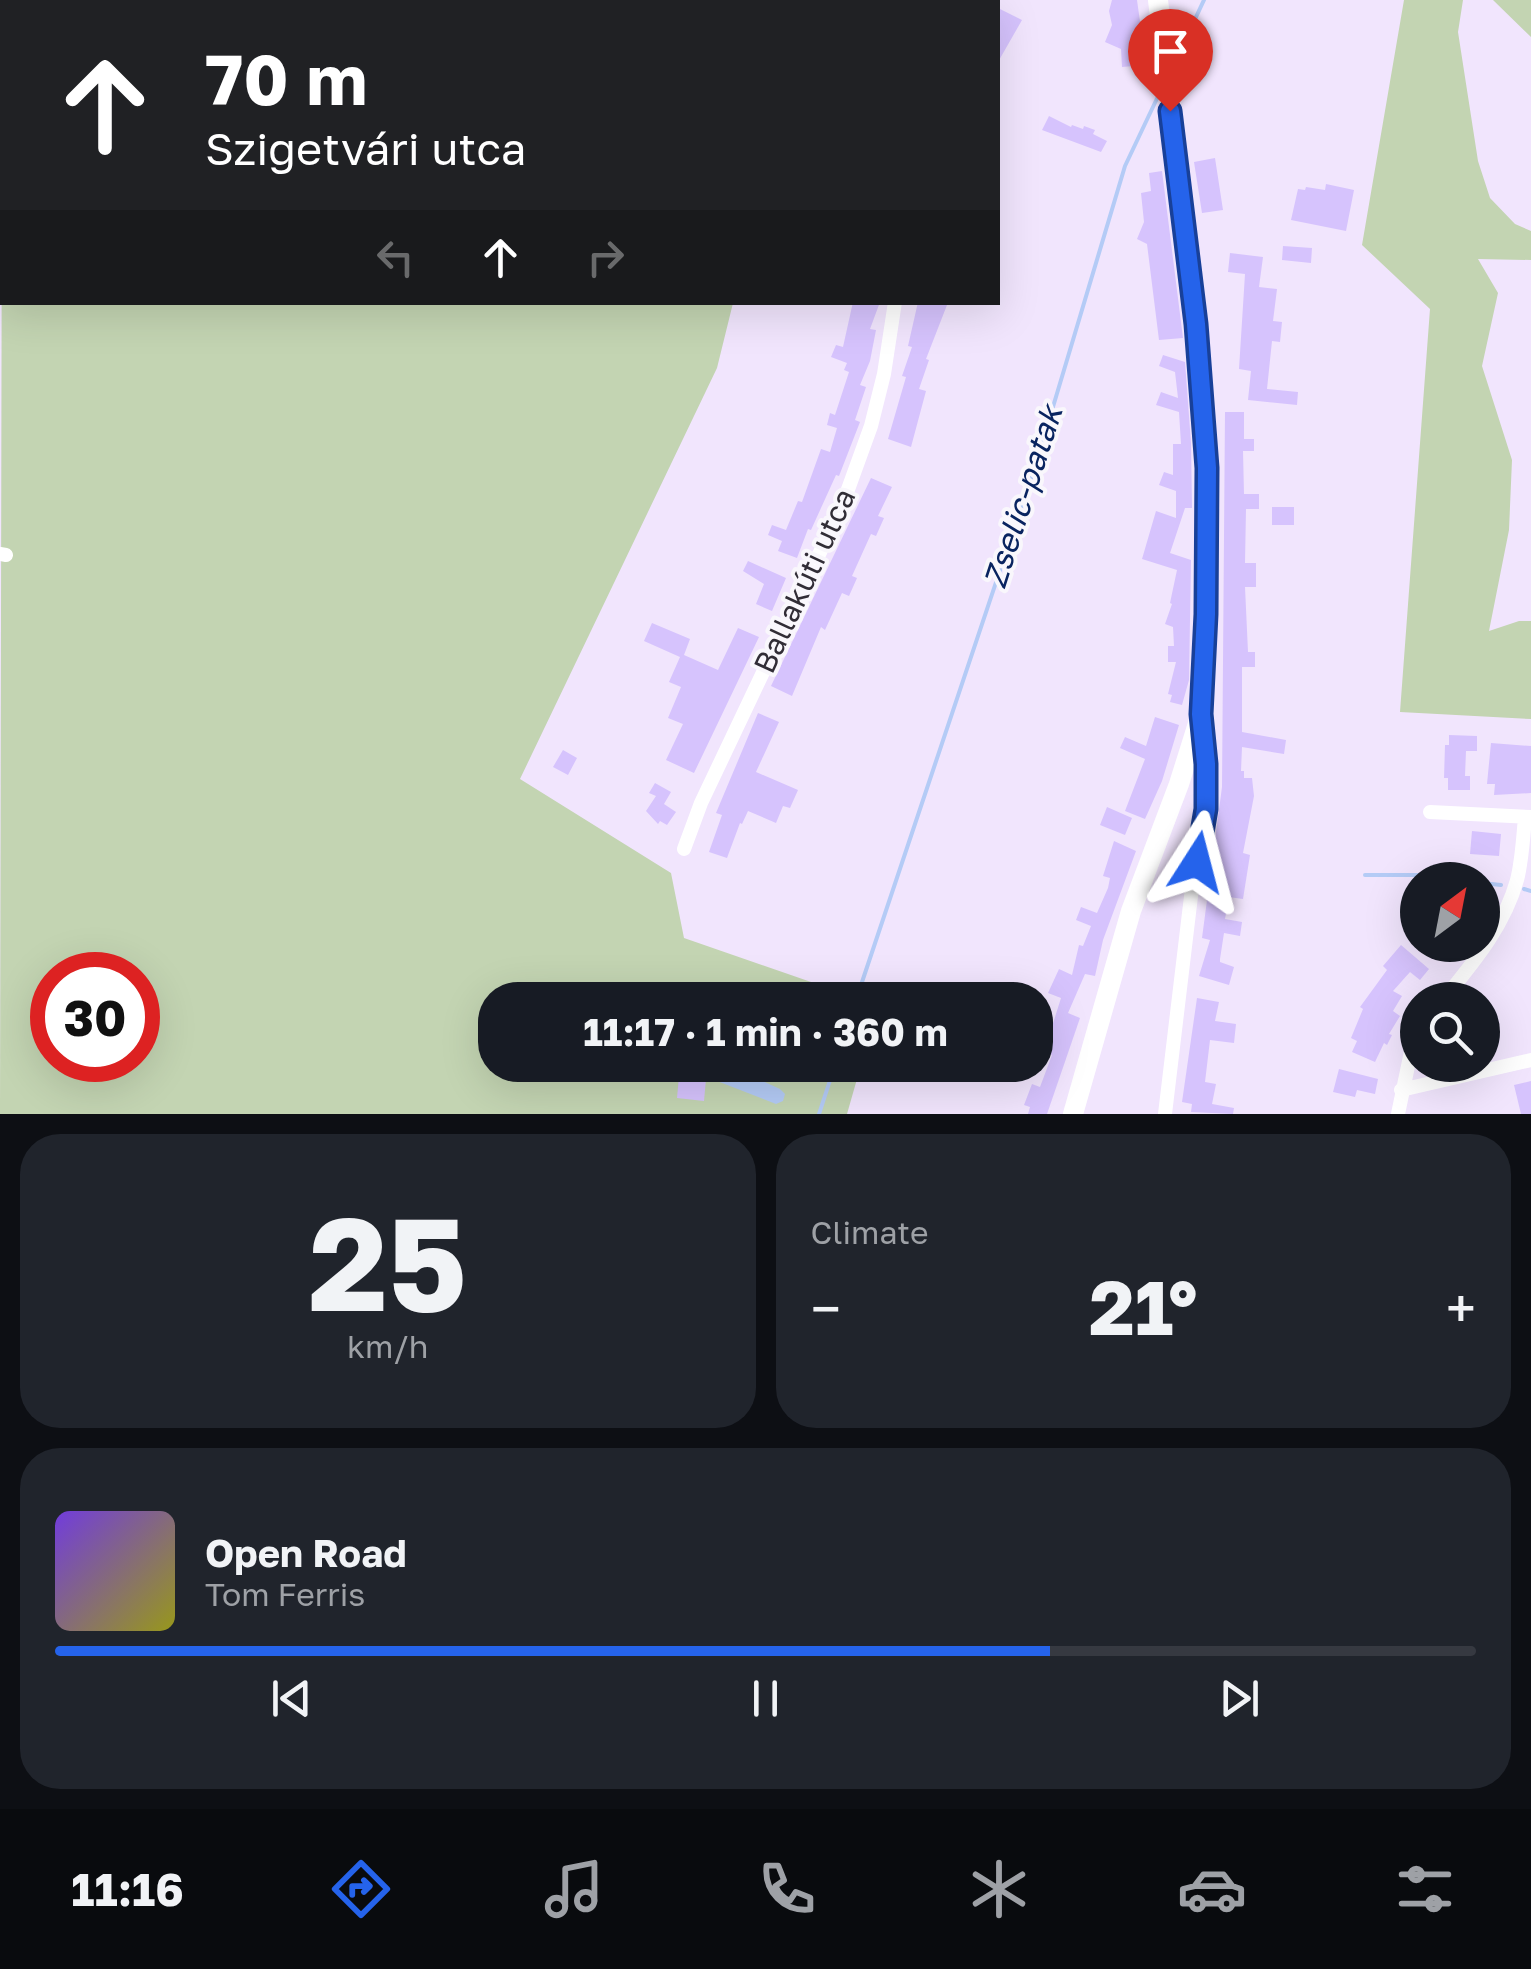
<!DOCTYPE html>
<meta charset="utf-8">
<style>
:root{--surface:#171b24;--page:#20242c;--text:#f1f3f6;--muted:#9ea1a6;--line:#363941;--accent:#2563eb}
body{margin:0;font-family:"Golos Text",sans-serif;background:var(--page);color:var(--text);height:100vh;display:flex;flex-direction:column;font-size:38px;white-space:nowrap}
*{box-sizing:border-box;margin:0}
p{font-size:32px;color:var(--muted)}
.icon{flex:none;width:55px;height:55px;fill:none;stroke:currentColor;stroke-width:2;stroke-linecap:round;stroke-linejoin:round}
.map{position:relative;height:1114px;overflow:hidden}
.panel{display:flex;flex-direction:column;gap:20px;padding:20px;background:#0d0f14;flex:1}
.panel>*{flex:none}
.hud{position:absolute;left:0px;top:0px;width:1000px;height:305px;box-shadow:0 10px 40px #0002;background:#202124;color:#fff;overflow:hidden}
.needle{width:65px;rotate:32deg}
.fabs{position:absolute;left:1400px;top:862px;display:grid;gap:20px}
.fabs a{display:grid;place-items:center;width:100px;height:100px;border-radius:50%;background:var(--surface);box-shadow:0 10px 40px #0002;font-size:50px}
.speed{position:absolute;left:30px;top:952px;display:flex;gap:20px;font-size:50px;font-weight:700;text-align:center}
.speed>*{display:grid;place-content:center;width:130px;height:130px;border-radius:50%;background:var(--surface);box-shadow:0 10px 40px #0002;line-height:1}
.speed .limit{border:15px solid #d22;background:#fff;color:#111}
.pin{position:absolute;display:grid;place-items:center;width:85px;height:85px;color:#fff;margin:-102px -42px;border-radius:50% 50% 50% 0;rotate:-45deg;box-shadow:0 0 10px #0007}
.pin .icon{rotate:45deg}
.me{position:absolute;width:110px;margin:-55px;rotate:9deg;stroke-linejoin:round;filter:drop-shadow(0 0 8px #0008)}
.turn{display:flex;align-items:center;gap:35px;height:210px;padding:0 40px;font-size:45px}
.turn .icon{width:130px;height:130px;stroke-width:2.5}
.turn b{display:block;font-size:70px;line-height:85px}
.lanes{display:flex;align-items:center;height:95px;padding:0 40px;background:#0003;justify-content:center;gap:50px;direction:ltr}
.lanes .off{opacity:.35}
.big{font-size:75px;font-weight:700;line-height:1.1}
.panel .card{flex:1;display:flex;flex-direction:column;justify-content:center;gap:15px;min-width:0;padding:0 35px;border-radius:40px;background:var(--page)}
.panel .dial{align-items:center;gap:0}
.dial b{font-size:130px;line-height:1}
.song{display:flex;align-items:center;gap:30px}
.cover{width:120px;height:120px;border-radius:15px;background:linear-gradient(135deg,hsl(260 70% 55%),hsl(60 70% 35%))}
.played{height:10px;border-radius:5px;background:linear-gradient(90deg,var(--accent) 70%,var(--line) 70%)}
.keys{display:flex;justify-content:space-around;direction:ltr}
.heat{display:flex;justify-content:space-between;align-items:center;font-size:55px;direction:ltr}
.panel .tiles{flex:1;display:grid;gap:20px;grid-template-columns:1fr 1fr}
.card:last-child{grid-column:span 2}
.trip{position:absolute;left:478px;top:982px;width:575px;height:100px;border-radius:40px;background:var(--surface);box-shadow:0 10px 40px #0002;font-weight:700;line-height:100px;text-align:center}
.menu{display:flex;height:160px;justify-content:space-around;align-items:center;background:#090b0e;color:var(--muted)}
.menu .icon{width:70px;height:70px}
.menu .on{color:var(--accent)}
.menu b{font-size:45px;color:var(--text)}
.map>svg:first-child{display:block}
</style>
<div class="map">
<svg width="1531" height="1114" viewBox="0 0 1531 1114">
<rect width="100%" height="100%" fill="#f1e5fd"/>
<path fill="#c3d4b2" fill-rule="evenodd" d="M 332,0 L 824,0 L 310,2 Z
M 1404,0 L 1463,0 L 1458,32 L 1478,161 L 1490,198 L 1515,224 L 1531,231 L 1531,260 L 1478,259 L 1498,293 L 1482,366 L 1512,460 L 1509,530 L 1489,631 L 1519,621 L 1531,621 L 1531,719 L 1400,712 L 1430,309 L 1362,245 Z
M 1493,0 L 1531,0 L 1531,37 Z
M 2,119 L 2,302 L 733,303 L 717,368 L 520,779 L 671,873 L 684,938 L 863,1000 L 495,1000 L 495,1065 L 861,1065 L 847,1114 L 0,1114 ZM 52,975 L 138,975 L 138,1060 L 52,1060 Z"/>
<path fill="#b4cbf6" d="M 727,1065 L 780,1089 L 785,1094 L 783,1101 L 776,1104 L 717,1081 L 713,1076 L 716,1066 Z"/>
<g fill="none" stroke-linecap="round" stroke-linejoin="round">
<path stroke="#b4cbf6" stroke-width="4" d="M 1174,64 L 1204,0
M 1365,875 L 1422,875 L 1460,880
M 1482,883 L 1501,885
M 1524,889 L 1531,891
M 856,1000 L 1038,457 L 1125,166 L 1161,90
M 819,1114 L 835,1065"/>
</g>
<path fill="#d6c3fd" d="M 1112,0 L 1137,0 L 1146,65 L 1122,67 L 1121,49 L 1105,42 L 1112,25 L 1109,11 Z
M 1000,9 L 1022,20 L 998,62 L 998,15 Z
M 1049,116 L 1071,127 L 1072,125 L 1083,129 L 1084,126 L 1095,130 L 1093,134 L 1107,141 L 1101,152 L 1042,130 Z
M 1215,158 L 1223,210 L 1202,213 L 1194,162 Z
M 1162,171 L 1183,338 L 1159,340 L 1147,244 L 1137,239 L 1144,222 L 1141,193 L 1151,191 L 1149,173 Z
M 1326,184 L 1354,190 L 1346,231 L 1291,220 L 1298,189 L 1305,190 L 1306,187 L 1325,190 Z
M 1283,246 L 1312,248 L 1311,263 L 1282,260 Z
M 1230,253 L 1263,257 L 1259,287 L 1277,289 L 1273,321 L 1282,322 L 1280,342 L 1272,341 L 1267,389 L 1298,392 L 1297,405 L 1248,400 L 1251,371 L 1239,369 L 1245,274 L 1228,272 Z
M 853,302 L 880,302 L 870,329 L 876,330 L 870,361 L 860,385 L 866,387 L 855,420 L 860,422 L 839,476 L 836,475 L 811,530 L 808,529 L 797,558 L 778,551 L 782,541 L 768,535 L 772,525 L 786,530 L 798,501 L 802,502 L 821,449 L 830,452 L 837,428 L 827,425 L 830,413 L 835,415 L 849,372 L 844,370 L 847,363 L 831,357 L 836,345 L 843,347 Z
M 918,302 L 947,305 L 926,359 L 929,360 L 919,389 L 926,391 L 911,447 L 888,439 L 906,377 L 902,376 L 912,347 L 908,346 Z
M 1163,355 L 1185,362 L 1191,443 L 1192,508 L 1185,508 L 1170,553 L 1191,560 L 1189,680 L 1182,705 L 1170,702 L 1172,695 L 1168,694 L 1176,662 L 1168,662 L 1168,646 L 1174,646 L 1173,627 L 1165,624 L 1172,604 L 1170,603 L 1177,570 L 1142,559 L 1156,511 L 1176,518 L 1176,491 L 1159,485 L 1164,472 L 1173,475 L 1173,444 L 1181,444 L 1179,412 L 1156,405 L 1161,392 L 1178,398 L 1175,372 L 1159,366 Z
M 1225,412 L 1244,412 L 1244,439 L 1254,439 L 1254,451 L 1243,451 L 1244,494 L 1259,494 L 1259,509 L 1246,509 L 1245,563 L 1256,563 L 1256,587 L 1245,587 L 1248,652 L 1255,652 L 1255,667 L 1242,667 L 1242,732 L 1286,740 L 1284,754 L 1242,747 L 1241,771 L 1244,771 L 1244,778 L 1252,778 L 1254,796 L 1243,853 L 1250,855 L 1243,899 L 1229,897 L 1225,919 L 1242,922 L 1240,936 L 1224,933 L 1220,959 L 1220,962 L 1234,967 L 1229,985 L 1199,976 L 1210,940 L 1202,938 L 1222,787 Z
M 871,478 L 892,487 L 878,516 L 884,518 L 876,536 L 871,534 L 852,576 L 857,578 L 849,596 L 842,593 L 825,630 L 821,627 L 792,696 L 771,686 Z
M 1272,507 L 1294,507 L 1294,525 L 1272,525 Z
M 748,561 L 786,578 L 772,611 L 756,604 L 764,584 L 743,571 Z
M 652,623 L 690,639 L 684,655 L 718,670 L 738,628 L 759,637 L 694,773 L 666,760 L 683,724 L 668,718 L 681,687 L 669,682 L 680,657 L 644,641 Z
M 758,713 L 779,722 L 756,772 L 798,790 L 790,808 L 783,806 L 776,823 L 748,811 L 742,824 L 740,823 L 727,858 L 709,852 L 722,815 L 716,813 Z
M 1155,717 L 1179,725 L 1162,781 L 1145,819 L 1125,811 L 1145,759 L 1120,748 L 1125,737 L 1146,746 Z
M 1449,735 L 1477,736 L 1477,751 L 1466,751 L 1465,776 L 1470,776 L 1470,790 L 1448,790 L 1448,778 L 1444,778 L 1445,745 L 1449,745 Z
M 1491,743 L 1531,746 L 1531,793 L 1494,795 L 1495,784 L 1487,784 Z
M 563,750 L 577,758 L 568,775 L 553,767 Z
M 655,783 L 671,792 L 664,804 L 676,812 L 667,825 L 660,821 L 658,824 L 646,811 L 656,796 L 649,793 Z
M 1107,807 L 1132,818 L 1125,835 L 1100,825 Z
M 1472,831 L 1501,834 L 1499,856 L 1470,854 Z
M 1114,841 L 1136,851 L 1103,940 L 1095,976 L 1085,974 L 1068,1013 L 1080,1018 L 1047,1114 L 1028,1114 L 1030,1107 L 1024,1105 L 1032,1084 L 1040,1087 L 1052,1055 L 1044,1052 L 1061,998 L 1048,993 L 1059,969 L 1072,975 L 1079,945 L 1083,946 L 1091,926 L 1076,920 L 1081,907 L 1097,913 L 1108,888 L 1110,878 L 1103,876 Z
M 1401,945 L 1429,969 L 1420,980 L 1410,972 L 1393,991 L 1402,996 L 1393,1011 L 1400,1016 L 1389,1034 L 1392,1035 L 1387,1045 L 1384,1043 L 1375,1062 L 1352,1052 L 1357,1041 L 1351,1038 L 1363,1009 L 1360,1007 L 1387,970 L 1383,966 Z
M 1197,998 L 1219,1002 L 1215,1021 L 1236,1024 L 1234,1043 L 1210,1040 L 1205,1082 L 1216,1084 L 1212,1104 L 1234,1108 L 1233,1114 L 1191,1112 L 1192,1104 L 1182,1102 Z
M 1482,1010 L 1493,1017 L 1494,1046 L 1482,1046 Z
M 1339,1069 L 1378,1079 L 1375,1094 L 1357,1090 L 1355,1097 L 1333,1092 Z
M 679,1076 L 706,1079 L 704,1101 L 677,1098 Z
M 1531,1081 L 1531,1114 L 1521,1114 L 1514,1085 Z"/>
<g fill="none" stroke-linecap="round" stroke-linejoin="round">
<path stroke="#fff" stroke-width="14" d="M 214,2 L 240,0
M 980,2 L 983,0
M 0,104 L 2,102
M 0,554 L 6,555
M 1430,812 L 1531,817
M 684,849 L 701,803 L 842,506 L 871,426 L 884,374 L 895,302
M 1443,1000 C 1473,963 1504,927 1517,880 C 1522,861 1523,838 1525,818
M 1401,1090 L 1531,1060
M 1165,1114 L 1192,888 L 1206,809 L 1206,764 L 1202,723
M 1398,1114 L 1412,1047 L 1418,1038"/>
<path stroke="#fff" stroke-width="20" d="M 1073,1114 L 1131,911 L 1179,784 L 1201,714 L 1206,613 L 1207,468 L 1196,323 L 1158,0"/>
</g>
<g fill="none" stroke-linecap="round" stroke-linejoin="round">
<defs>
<path id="route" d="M 1170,111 L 1196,324 L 1207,468 L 1206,614 L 1201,714 L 1206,764 L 1206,809 L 1197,862"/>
</defs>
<use href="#route" stroke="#184099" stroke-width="25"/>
<use href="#route" stroke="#2563eb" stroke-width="18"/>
</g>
<g text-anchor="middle" stroke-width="8" stroke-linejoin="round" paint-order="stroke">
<g font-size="30" fill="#312d36" stroke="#f9f7fc">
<text transform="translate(805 581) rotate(-65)" y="10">Ballakúti utca</text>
</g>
<g font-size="32" font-style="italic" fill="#092460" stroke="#f9f7fc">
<text transform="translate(1023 497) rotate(-72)" y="11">Zselic-patak</text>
</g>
</g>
</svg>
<div class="fabs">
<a><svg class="needle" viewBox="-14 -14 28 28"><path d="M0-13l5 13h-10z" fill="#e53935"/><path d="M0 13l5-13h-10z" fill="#9ea1a6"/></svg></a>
<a><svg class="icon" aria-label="search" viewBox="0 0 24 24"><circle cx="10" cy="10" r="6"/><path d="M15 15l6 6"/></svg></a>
</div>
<div class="speed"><div class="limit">30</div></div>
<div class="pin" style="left:1170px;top:111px;background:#d93025"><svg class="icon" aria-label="arrive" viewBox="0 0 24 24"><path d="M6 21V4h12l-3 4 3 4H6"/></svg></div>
<svg class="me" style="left:1197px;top:862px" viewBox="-20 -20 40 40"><path d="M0-17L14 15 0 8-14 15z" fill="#2563eb" stroke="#fff" stroke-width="4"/></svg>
<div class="trip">11:17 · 1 min · 360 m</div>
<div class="hud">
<div class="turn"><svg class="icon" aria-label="ahead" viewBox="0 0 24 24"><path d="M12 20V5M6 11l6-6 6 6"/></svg><div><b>70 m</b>Szigetvári utca</div></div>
<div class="lanes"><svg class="icon off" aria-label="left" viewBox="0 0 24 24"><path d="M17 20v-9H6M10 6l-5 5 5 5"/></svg><svg class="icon" aria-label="ahead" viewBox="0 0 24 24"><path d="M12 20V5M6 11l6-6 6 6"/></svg><svg class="icon off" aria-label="right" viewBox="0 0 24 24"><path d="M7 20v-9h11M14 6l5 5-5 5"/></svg></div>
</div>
</div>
<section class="panel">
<div class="tiles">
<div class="card dial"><b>25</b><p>km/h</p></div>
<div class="card"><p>Climate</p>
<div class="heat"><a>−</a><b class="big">21°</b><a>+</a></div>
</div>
<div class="card">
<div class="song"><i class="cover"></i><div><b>Open Road</b><p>Tom Ferris</p></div></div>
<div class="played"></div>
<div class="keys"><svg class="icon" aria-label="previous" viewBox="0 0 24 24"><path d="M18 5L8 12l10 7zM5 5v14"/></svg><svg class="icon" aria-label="pause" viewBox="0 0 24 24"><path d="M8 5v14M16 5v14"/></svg><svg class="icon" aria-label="next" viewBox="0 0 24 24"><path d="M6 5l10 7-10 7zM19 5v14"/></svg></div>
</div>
</div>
</section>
<nav class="menu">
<b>11:16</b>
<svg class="icon on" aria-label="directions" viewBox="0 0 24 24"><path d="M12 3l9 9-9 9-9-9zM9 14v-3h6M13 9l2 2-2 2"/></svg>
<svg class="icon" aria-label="music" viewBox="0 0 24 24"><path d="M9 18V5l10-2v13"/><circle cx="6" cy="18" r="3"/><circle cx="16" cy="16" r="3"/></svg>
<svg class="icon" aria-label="phone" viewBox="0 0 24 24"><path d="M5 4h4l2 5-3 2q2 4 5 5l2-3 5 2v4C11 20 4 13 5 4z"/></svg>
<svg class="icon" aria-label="climate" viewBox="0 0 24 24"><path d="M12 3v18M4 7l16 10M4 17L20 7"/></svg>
<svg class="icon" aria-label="car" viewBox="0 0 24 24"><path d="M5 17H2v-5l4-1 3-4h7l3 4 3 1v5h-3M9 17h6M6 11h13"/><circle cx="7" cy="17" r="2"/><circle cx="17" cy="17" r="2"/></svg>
<svg class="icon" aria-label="filters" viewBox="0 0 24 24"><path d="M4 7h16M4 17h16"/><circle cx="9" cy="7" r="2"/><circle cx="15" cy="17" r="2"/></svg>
</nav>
